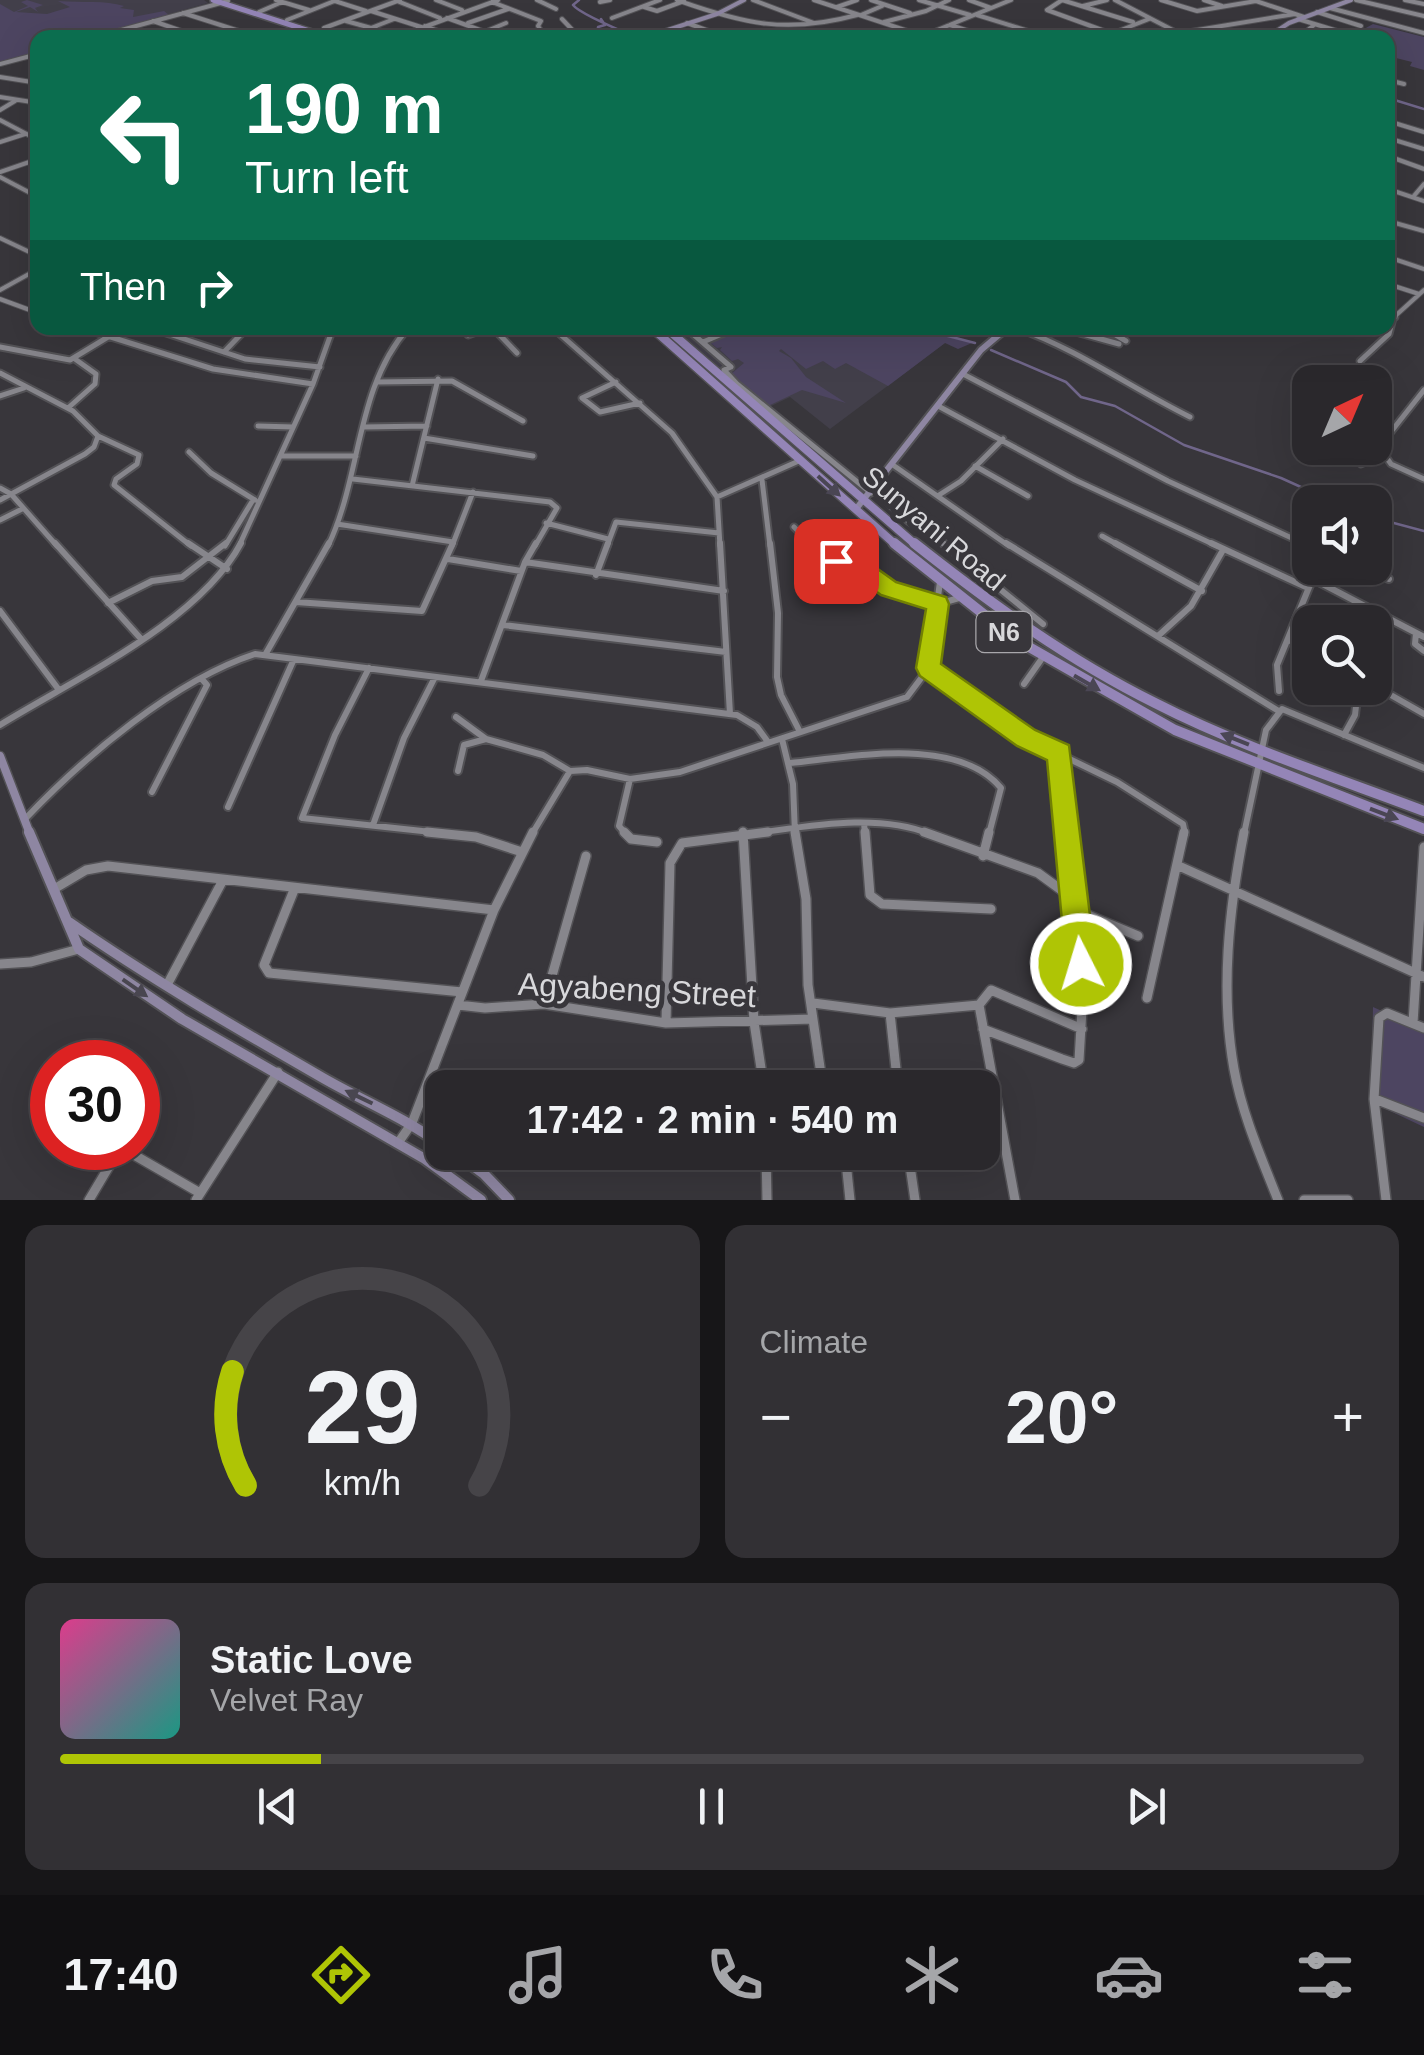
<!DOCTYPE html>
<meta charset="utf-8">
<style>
:root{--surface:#2a282c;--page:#323034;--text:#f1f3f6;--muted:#a5a6a9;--line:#464448;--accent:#afc505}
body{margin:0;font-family:Helvetica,sans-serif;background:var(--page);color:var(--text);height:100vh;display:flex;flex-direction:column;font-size:38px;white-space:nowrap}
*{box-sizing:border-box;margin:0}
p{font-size:32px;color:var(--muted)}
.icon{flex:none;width:55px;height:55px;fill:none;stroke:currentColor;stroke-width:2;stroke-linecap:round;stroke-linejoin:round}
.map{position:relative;height:1200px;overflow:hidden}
.sheet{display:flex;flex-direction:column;gap:25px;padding:25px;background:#171618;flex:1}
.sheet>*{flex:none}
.guide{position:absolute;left:30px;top:30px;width:1365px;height:305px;border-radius:20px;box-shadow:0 10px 40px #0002,0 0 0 2px var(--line);background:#0b6e4f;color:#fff;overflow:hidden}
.needle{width:65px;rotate:44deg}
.fabs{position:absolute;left:1292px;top:365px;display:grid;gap:20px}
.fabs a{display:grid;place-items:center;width:100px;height:100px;border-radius:20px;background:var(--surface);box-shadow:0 10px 40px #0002,0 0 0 2px var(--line);font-size:50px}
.speed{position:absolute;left:30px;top:1040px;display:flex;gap:20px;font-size:50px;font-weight:700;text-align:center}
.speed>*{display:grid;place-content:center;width:130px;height:130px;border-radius:50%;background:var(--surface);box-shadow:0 10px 40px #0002,0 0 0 2px var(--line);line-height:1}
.speed .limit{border:15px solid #d22;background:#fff;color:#111}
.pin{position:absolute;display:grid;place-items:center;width:85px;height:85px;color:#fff;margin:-42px;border-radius:20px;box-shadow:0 5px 15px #0006}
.me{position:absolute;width:110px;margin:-55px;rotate:355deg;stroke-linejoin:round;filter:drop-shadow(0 0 8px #0008)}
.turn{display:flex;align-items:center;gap:35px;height:210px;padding:0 50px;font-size:45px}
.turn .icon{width:130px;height:130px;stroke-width:2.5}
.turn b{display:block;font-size:70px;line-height:85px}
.then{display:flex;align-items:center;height:95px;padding:0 50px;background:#0003;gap:20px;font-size:38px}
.big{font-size:75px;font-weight:700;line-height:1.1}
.sheet .widget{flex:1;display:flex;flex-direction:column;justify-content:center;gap:15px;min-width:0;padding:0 35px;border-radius:20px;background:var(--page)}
.sheet .dial{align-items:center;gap:0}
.dial svg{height:260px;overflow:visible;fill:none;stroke:var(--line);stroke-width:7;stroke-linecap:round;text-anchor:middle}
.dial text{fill:var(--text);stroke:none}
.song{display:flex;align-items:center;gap:30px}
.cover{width:120px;height:120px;border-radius:15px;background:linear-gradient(135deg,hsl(330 70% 55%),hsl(170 70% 35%))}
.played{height:10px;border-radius:5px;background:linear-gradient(90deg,var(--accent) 20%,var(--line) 20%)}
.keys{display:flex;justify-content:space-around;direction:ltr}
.heat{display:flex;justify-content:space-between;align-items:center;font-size:55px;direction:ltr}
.sheet .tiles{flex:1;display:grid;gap:25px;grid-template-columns:1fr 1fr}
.widget:last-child{grid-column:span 2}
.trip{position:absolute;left:425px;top:1070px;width:575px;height:100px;border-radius:20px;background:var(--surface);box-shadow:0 10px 40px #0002,0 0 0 2px var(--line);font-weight:700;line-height:100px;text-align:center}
.tabs{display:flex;height:160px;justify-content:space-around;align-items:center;background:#111012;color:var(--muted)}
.tabs .icon{width:70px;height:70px}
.tabs .current{color:var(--accent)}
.tabs b{font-size:45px;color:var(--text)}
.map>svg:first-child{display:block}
</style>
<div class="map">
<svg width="1424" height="1200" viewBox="0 0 1424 1200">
<rect width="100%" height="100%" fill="#38363b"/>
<path fill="#423f4a" d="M 0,0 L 204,0 L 208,3 L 88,37 L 38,38 L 37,52 L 0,63 Z
M 674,328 L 965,328 L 830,429 L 790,397 L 767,408 Z"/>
<path fill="#4d4561" d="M 27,0 L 43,5 L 35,8 L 38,12 L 30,7 L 16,12 L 47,14 L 70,7 L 58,1 C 83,3 105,0 124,6 L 120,8 L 134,10 L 133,17 L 164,11 L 169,15 L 88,37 L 38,38 L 37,52 L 0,63 L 0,4 L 14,12 L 28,6 L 21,2 Z
M 1373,24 L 1424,37 L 1424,70 L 1410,66 L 1412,62 L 1388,56 L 1388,38 L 1348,38 Z
M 741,328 L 914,328 L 972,343 L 958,349 L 945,343 L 888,386 L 846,363 L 835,369 L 823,361 L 806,369 L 781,349 L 779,351 L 791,358 L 806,377 L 846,403 L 802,390 L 768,406 L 731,374 L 744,363 L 738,359 L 732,361 L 720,350 L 722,347 L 717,348 L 708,341 Z
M 1373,1007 L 1424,1030 L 1424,1127 L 1371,1102 Z"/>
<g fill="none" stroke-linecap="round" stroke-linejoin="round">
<path stroke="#70668a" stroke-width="2.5" d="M 579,0 L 573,5 C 579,13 626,33 638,38
M 597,38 L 598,27 L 605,25 L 601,19
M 1388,98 L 1424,109
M 917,328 L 975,343
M 991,350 L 1066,382 L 1081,397 L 1115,406 L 1184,445 L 1281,478 L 1334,502
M 1375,518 L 1424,531"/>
<defs>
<path id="street-far3" d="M 276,0 L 309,10
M 436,0 L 462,10
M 537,0 L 556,9
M 677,0 C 744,24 787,34 857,15
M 753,0 L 814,23
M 814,0 L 929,38
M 871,0 L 910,13
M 919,0 L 970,15
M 969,0 L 991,8
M 1062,0 L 1047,10 L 1124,38
M 1062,0 L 1133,22
M 1115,0 L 1188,38
M 1161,0 L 1197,11 L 1256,1
M 1204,0 L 1222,6
M 1253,0 L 1304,17
M 1356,0 L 1424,16
M 1405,0 L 1424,4
M 335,1 L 366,11
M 397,1 L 440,18
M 492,2 L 541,21 L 538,26 L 546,38
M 600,2 L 610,0
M 1083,6 L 1107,0
M 644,7 L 657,11 L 684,1
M 837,7 L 857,0
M 1330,8 L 1424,33
M 371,11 L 421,27
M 259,12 L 282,2
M 1317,12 L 1361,26
M 183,13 L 261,38
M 861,15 L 882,6
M 977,15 L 1051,38
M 447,18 L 502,38
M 612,18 L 660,0
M 562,19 L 580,38
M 1298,19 L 1351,35
M 287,20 L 337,0
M 153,21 L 202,38
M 346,21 L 396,35
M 884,22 L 926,11 L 949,0
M 468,23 L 508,9
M 687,23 L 728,38
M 950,25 L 991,38
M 425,26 L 457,38
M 324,28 L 400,0
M 489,30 L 506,23
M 1179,33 L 1295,14
M 1111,34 L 1149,19
M 1271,34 L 1286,38
M 925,35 L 1011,0
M 348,37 L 394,19
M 92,38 L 228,1
M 136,38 L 146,38
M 273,38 L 299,27
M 394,38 L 498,0
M 1298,38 L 1314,25
M 0,64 L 38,54
M 0,77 L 38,83
M 1388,80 L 1404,84
M 0,97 L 38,103
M 0,110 L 15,101
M 0,120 L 38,140
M 1388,121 L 1424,132
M 1388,138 L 1424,149
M 0,142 L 25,134
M 1388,156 L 1424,169
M 0,172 L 38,159
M 0,177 L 38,197
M 1388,189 L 1424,201
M 1413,197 L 1424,184
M 1388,221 L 1424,231
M 0,238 L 38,256
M 1388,257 L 1424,269
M 1388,284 L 1419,294
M 0,290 L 38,269
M 0,299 L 38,313
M 1388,316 L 1393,318 L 1424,290"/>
<path id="street-far2" d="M 1389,317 L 1395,317
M 82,328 L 213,369 L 313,384
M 151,328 L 245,359 L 320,367
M 493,328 L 517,353
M 553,328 L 672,433 L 717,497 L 720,546
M 686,328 L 731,367 L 724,370 L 737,384 L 871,493
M 1017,328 C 1079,350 1131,388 1190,417
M 1104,328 L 1126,341
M 1038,334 L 1072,331 L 1119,344
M 468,335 L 487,328
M 703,342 L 736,328
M 0,347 L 70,360 L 108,337
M 224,352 L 247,328
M 1360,361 L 1389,334 L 1393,318
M 0,373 L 73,411 L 98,436 L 139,455 L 137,464 L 116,479 L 114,485 L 191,546
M 963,374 L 1168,481 L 1309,546
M 377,382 L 452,381 L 523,421
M 616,382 L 582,398 L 600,412 L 640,403
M 1424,390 L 1379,447 L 1391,464 L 1424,479
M 0,396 L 24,388
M 940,407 L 1075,480 L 1217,546
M 68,408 L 95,384 L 96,374 L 75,359
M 258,426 L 293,427
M 364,427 L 427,426
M 424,438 L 533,456
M 189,452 L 211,473 L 255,500
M 281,456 L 356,456
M 1361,464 L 1381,455
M 893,465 L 1009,546
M 975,466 L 1028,496
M 353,479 L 550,502 L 557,508 L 535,546
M 762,480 L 770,546
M 412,486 L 438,379
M 0,488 L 11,494 L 57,546
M 874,490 L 908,521 L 947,546
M 939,495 L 961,481 L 1003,439
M 717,497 L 801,460
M 0,500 L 85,454 L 94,447 L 98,436
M 0,520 L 22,509
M 546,523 L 608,539
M 337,524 L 453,542
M 794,527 L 813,546
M 1102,536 L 1120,546
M 225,546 L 253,500
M 239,546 L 313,384 L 333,328
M 328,546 C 362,475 355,389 408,328
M 452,546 L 473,492
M 607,546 L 616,522 L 719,533"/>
<path id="street-far1" d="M 55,543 L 142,640
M 188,543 L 227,569
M 720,543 L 730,714
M 770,543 L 778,613 L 777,677 L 781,695 L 800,732
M 811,543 L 841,563 L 858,565 L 889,589 L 938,604 L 959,598
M 943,543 L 1043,624
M 1006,543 L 1277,710
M 1115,543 L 1202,591
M 1211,543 L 1308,588
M 1304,543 L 1310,546
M 448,559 L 521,571
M 525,562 L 724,591
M 1361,568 L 1389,579
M 596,575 L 608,543
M 1313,579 L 1424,637
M 296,602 L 422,611 L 453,543
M 108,603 L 152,581 L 182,577 L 226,543
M 0,611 L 59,690
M 503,625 L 726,652
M 1375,629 L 1381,615
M 1416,633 L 1415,644 L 1424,651
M 1158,636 L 1191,606 L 1223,550
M 1289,640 L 1310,651
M 265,655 L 329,543
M 369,668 L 335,735 L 302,818 L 450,834
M 928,669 L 1026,738 L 1117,782 L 1183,824 L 1185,834
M 481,681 L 525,562 L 536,543
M 1024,684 L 1043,657
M 1375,686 L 1424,714
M 1279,691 L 1277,665 L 1317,568
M 456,717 L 486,739 L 543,755 L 570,771 L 587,770 L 630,779 L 680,772 L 907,697 L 928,669 L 940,582
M 0,725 C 76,678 199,622 241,543
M 1344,735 L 1355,715 L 1358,688
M 782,739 L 793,784 L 795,834
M 1060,754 L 1068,834
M 790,763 C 851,757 957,735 1001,788 L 989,834
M 458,771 L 464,745 L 486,739
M 152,792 L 207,685 L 201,678
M 228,807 L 294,659
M 26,818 C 84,757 175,680 255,654 L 737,715 L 757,727 L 768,742
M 864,823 L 865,834
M 373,825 L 404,738 L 435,677
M 532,834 L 570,771
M 626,834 L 619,826 L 630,779
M 749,834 C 806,827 875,812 930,834
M 1244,834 L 1266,730 L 1282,709 L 1424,768"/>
<path id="street" d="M 427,832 L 476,837 L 522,852
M 624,832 L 631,839 L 657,842
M 743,832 L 754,1022 L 764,1088
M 795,832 L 806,899 L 808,985 L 823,1088
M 865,832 L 870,895 L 882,904 L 991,909
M 924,832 L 1038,873 L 1075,900
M 1244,832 C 1229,909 1220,991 1234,1069 C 1242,1114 1261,1157 1278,1200
M 983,856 L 989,832
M 1179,866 L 1424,977
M 54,889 L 86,870 L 108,866 L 494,910
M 294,890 L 264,965 L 269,973 L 462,992
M 1076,910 L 1138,936
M 0,964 L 31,962 L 79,949
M 167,985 L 223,880
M 1147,998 L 1184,832
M 813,1003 L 890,1013 L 979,1005
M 544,1004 L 586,856
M 458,1005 L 485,1008 L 544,1004 L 666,1023 L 813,1019
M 890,1013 L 898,1088
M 666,1023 L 670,863 L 682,843 L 768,832
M 1413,1023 L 1424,847
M 983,1029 L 1062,1059 L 1074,1063 L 1079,1060 L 1083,992 L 1068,832
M 1375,1099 L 1424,1118
M 398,1143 L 412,1123 L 494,910 L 533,832
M 122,1148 L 200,1193
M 766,1152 L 767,1200
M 845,1152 L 850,1200
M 908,1152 L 915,1200
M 89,1200 L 120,1148
M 196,1200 L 278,1072
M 1015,1200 L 979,1005 L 991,990 L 1082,1029
M 1304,1200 L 1348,1200
M 1386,1200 L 1374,1099 L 1379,1018 L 1387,1013 L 1424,1028"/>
<path id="secondary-far3" d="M 643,38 L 717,14 L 744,0
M 1266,38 L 1289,23 L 1351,0"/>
<path id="secondary-far2" d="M 856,509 L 981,350 L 1007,328"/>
<path id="secondary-far1" d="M 0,756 L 30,834"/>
<path id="secondary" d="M 29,832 L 79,949 L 182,1019 L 425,1159 L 481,1200
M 69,922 C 151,979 236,1028 323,1078 C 363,1101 405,1118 442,1145
M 454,1152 L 484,1174 L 509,1200"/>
<path id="primary-far2" d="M 213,0 L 331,38"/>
<path id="primary-far1" d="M 652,328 L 897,546
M 666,328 L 917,546"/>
<path id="primary" d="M 894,543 L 1015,639 L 1175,730 L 1424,829
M 914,543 C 990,603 1068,660 1155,703 C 1241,747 1334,777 1424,811"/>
</defs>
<use href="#street-far3" stroke="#535256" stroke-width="6"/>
<use href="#street-far2" stroke="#535256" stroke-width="9"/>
<use href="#street-far1" stroke="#535256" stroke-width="10"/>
<use href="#street" stroke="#535256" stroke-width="12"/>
<use href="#secondary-far3" stroke="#535256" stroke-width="6"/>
<use href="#secondary-far2" stroke="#535256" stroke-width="10"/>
<use href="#secondary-far1" stroke="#535256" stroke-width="11"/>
<use href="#secondary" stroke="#535256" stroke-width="14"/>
<use href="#primary-far2" stroke="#535256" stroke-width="8"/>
<use href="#primary-far1" stroke="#535256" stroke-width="11"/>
<use href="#primary" stroke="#535256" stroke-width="14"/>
<use href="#street-far3" stroke="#87868c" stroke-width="4"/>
<use href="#street-far2" stroke="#87868c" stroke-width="5"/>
<use href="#street-far1" stroke="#87868c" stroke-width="6"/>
<use href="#street" stroke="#87868c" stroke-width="9"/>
<use href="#secondary-far3" stroke="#8e86a2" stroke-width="4"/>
<use href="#secondary-far2" stroke="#8e86a2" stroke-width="6"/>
<use href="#secondary-far1" stroke="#8e86a2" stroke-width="8"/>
<use href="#secondary" stroke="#8e86a2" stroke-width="10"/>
<use href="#primary-far2" stroke="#9485b7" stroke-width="5"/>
<use href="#primary-far1" stroke="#9485b7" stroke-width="8"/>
<use href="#primary" stroke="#9485b7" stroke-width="10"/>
</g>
<defs><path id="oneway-solid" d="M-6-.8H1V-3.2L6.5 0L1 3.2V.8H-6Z" transform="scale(2.5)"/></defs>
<g fill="#4a4654">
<use href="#oneway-solid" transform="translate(829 486) rotate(42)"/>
<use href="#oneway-solid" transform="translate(1087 683) rotate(30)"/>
<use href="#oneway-solid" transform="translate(1235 739) rotate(-158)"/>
<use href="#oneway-solid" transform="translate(1384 814) rotate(21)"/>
</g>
<g fill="#494650">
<use href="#oneway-solid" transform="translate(135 988) rotate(35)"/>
<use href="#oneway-solid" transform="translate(359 1097) rotate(-154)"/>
</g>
<path fill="#afc505" stroke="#728003" stroke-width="2.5" d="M 836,553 L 861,557 L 896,582 L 946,597 L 949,604 L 941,664 L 1035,730 L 1069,745 L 1096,964 L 1091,975 L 1081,980 L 1070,975 L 1066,964 L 1047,760 L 1017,746 L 920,676 L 916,668 L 926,609 L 881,595 L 848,571 L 828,567 L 825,561 L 828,555 Z"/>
<g text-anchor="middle" stroke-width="10" stroke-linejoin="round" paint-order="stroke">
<rect fill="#38363b" stroke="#a8a7ab" stroke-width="2.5" x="976.5" y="612" width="55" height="40" rx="8"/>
<g font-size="25" font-weight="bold" fill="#d8d8db">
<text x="1004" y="641">N6</text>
</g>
<g font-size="28" fill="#d8d8db" stroke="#38363b">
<text transform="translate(934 528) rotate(40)" y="10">Sunyani Road</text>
</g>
<g font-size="32" fill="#d8d8db" stroke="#38363b">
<text transform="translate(637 990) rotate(3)" y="11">Agyabeng Street</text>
</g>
</g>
</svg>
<div class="fabs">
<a><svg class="needle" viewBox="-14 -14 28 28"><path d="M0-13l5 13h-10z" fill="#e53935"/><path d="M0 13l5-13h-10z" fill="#a5a6a9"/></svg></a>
<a><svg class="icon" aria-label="sound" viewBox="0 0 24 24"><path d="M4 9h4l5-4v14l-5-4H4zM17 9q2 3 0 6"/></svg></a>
<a><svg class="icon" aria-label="search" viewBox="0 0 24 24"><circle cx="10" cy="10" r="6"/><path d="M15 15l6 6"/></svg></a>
</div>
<div class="speed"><div class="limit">30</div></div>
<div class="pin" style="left:836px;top:561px;background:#d93025"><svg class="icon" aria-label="arrive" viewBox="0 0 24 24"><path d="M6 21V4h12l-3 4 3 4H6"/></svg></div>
<svg class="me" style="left:1081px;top:964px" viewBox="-20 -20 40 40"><circle r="17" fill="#afc505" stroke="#fff" stroke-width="3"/><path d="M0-11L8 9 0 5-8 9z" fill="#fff"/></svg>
<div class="trip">17:42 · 2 min · 540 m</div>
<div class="guide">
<div class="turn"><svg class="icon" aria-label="left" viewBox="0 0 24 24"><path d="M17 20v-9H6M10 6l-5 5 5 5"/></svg><div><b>190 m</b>Turn left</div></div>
<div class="then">Then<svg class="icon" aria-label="right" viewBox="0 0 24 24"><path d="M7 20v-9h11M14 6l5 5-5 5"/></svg></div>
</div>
</div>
<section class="sheet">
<div class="tiles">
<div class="widget dial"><svg viewBox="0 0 100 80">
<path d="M14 69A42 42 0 1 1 86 69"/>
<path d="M14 69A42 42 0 0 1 10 34" stroke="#afc505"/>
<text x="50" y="56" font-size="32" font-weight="700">29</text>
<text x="50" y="72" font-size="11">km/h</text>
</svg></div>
<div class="widget"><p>Climate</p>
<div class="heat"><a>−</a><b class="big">20°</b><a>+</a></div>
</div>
<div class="widget">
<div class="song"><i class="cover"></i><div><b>Static Love</b><p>Velvet Ray</p></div></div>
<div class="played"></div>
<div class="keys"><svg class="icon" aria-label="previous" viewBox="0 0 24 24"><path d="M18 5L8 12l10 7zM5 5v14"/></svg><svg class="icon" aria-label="pause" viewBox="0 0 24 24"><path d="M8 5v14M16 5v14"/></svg><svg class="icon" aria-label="next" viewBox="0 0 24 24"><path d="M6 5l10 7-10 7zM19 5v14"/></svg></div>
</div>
</div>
</section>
<nav class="tabs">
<b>17:40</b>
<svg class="icon current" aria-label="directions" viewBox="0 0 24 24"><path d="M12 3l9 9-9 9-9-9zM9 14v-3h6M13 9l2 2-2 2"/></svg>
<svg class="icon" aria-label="music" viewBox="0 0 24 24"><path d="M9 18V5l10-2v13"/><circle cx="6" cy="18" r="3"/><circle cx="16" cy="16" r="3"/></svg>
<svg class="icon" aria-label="phone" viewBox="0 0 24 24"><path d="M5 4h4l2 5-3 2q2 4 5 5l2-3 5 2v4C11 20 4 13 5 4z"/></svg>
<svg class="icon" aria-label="climate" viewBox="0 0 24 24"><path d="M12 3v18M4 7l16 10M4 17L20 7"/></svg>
<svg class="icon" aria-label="car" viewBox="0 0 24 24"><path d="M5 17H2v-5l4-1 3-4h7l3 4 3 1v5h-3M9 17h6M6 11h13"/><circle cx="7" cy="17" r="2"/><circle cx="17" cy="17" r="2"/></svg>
<svg class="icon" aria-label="filters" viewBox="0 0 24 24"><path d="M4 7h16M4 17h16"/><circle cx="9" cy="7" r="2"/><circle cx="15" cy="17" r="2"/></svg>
</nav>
